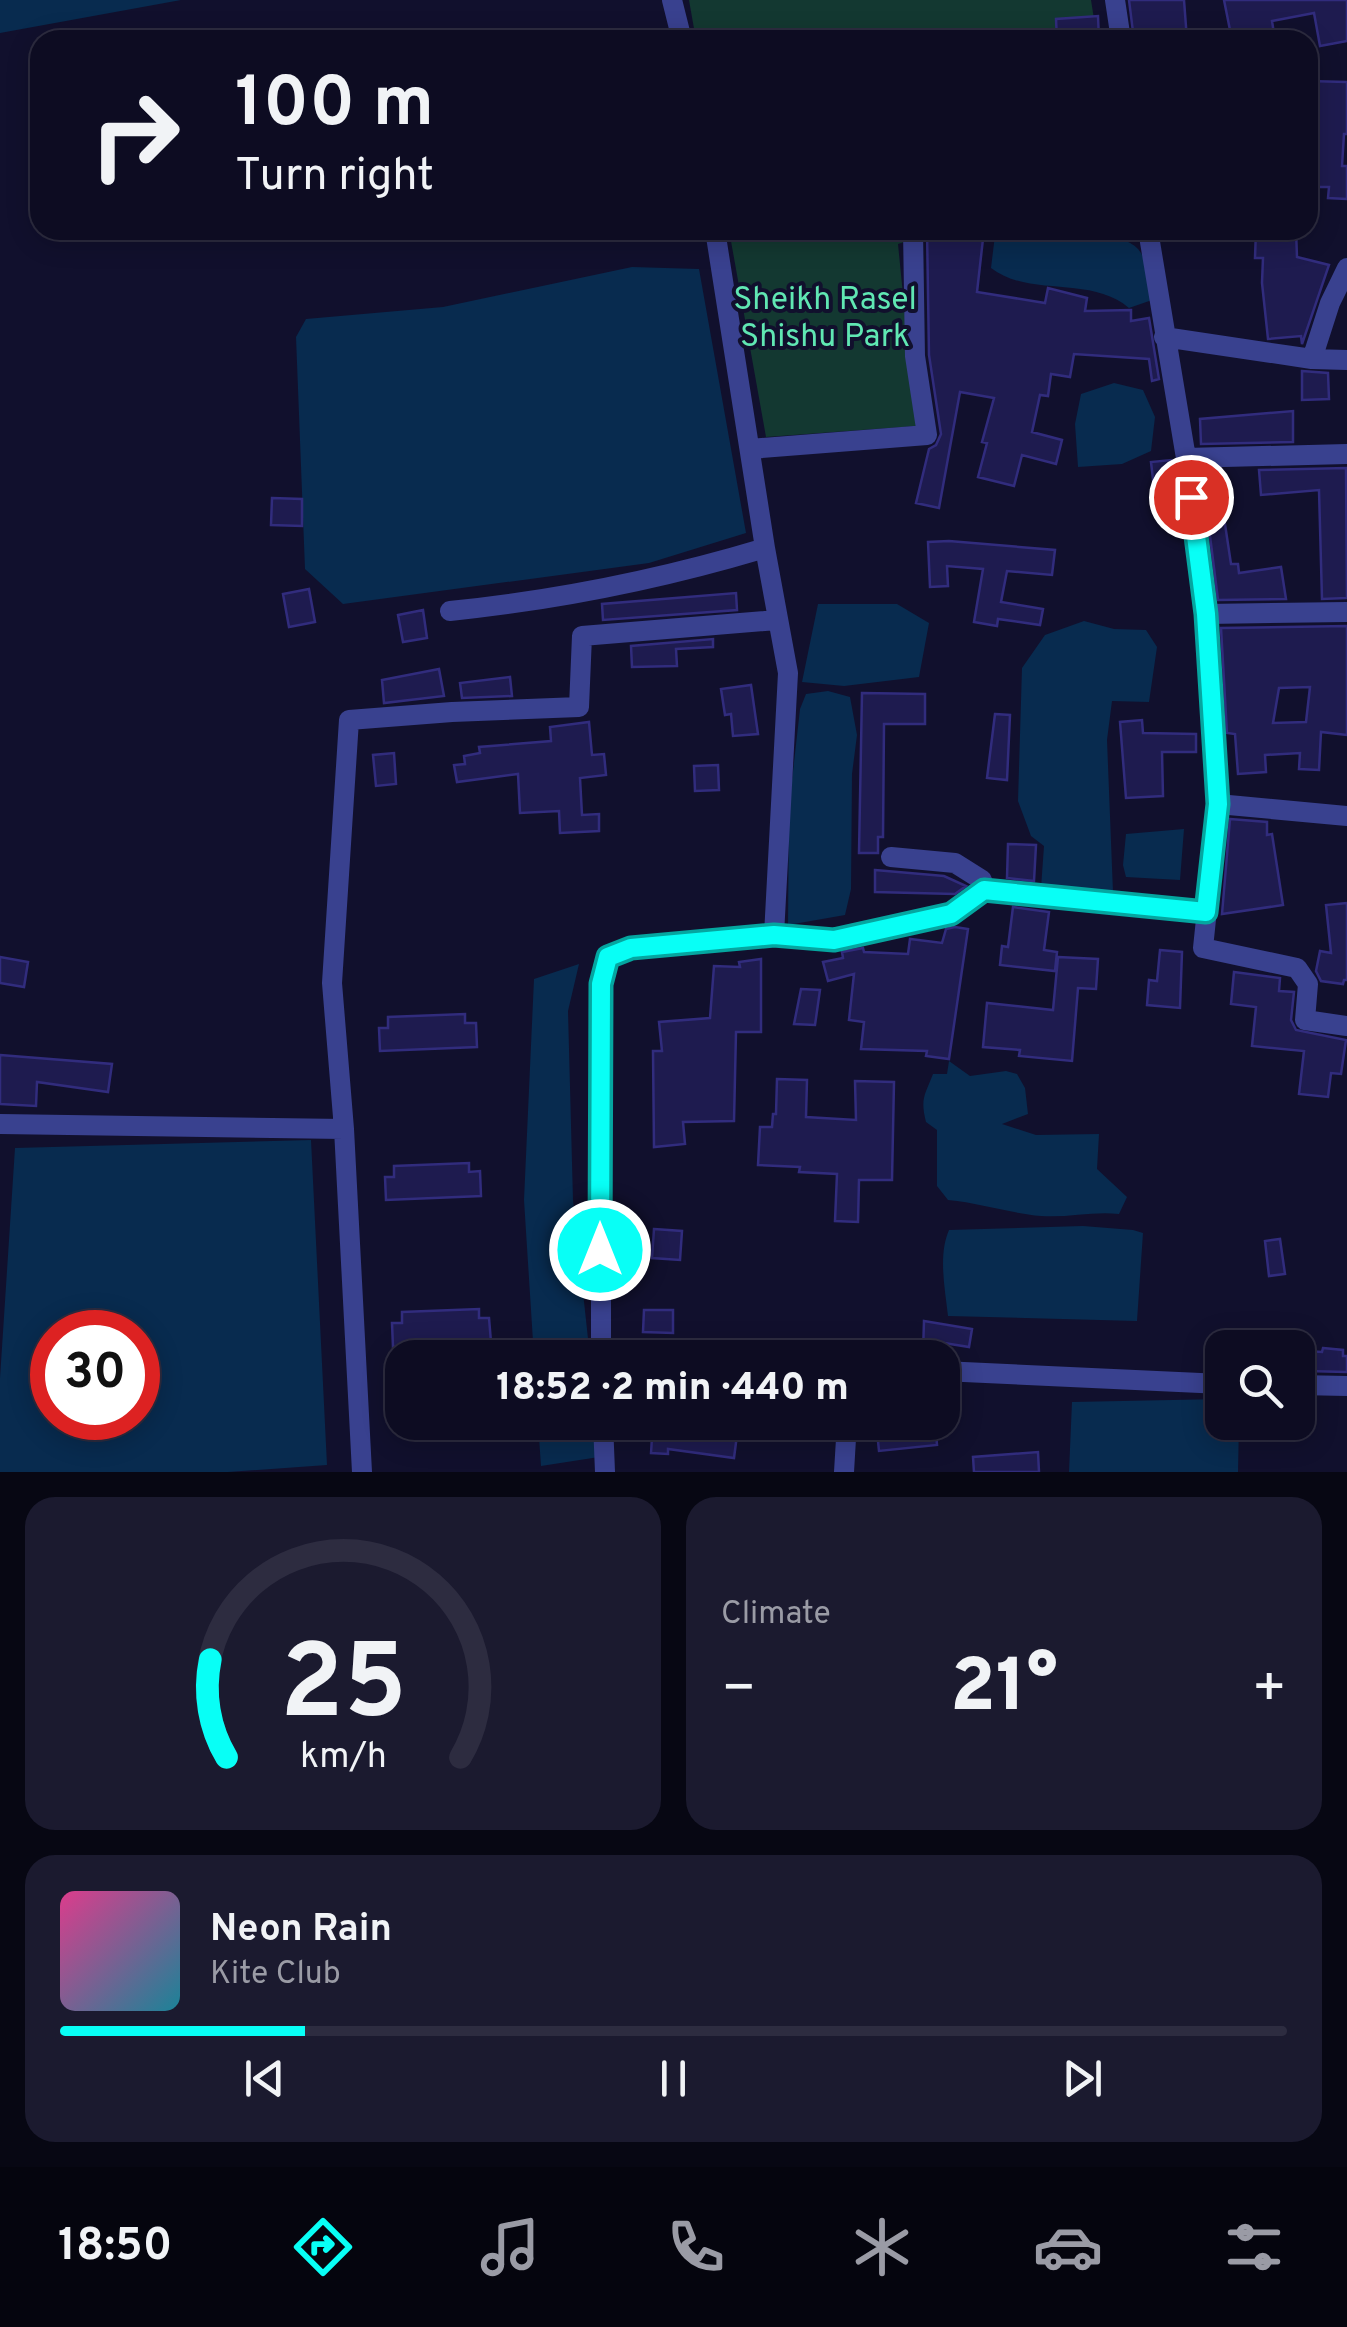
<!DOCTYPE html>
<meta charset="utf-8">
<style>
:root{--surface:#0d0c22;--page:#1b1a2f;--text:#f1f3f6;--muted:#9a9ba5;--line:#2d2c40;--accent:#08fff6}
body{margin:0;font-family:Overpass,sans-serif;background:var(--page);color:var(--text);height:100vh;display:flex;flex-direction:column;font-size:38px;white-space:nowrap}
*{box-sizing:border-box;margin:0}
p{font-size:32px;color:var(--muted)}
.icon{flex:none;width:55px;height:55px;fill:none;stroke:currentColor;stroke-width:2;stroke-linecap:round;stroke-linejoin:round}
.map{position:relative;height:1472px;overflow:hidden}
.sheet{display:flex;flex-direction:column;gap:25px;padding:25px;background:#070713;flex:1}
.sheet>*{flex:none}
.top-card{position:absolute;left:30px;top:30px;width:1288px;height:210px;border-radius:30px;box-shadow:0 5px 25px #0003,0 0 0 2px var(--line);background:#0d0c22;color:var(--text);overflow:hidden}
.controls{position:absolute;left:1205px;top:1330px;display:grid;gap:20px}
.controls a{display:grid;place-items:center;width:110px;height:110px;border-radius:20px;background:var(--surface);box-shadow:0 5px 25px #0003,0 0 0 2px var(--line);font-size:50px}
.speed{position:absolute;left:30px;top:1310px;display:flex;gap:20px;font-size:50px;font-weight:700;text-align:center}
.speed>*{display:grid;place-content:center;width:130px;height:130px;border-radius:50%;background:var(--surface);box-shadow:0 5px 25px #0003,0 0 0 2px var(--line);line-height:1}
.speed .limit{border:15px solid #d22;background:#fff;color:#111}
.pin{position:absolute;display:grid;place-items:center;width:85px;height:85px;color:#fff;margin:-42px;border:5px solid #fff;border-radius:50%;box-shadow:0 2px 10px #0007}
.me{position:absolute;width:110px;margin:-55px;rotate:0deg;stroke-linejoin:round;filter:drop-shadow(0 0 8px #0008)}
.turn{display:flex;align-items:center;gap:35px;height:210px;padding:0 40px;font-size:45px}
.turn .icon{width:130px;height:130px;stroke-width:2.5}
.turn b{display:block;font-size:70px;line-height:85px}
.big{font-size:75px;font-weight:800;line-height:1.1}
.sheet .widget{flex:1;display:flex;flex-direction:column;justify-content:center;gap:15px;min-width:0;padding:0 35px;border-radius:30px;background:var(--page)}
.sheet .dial{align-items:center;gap:0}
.dial svg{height:260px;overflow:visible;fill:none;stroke:var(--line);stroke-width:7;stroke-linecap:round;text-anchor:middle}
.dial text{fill:var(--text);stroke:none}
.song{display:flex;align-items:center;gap:30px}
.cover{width:120px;height:120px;border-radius:15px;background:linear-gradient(135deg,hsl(330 70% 55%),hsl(190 70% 35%))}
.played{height:10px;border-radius:5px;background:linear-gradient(90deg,var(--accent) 20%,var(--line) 20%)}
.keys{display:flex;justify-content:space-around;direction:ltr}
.heat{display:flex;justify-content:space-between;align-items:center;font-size:55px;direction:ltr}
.sheet .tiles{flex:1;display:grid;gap:25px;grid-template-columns:1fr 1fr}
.widget:last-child{grid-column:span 2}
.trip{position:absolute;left:385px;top:1340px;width:575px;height:100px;border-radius:30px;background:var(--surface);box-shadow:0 5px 25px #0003,0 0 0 2px var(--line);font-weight:800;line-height:100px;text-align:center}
.menu{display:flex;height:160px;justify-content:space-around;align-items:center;background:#05050e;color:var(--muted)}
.menu .icon{width:70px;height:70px}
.menu .on{color:var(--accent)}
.menu b{font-size:45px;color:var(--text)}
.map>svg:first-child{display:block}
</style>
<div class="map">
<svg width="1347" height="1472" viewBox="0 0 1347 1472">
<rect width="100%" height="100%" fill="#11102d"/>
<path fill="#133831" d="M 689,0 L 1091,0 L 1096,32 L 1043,40 L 696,40 Z
M 729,230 L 941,230 L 898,244 L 916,426 L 766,437 Z"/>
<path fill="#082b4f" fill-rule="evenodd" d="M 0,0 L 181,0 L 0,33 Z
M 1025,230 C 1050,230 1127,227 1141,253 C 1148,265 1148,286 1152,300 L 1129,308 C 1090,275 1030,298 991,268 L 995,235 L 1023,235 Z
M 632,267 L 699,269 L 746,533 L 649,563 L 343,604 L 305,569 L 296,337 L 306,319 L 443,307 Z
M 1114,383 L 1143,390 L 1155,417 L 1151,451 L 1122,464 L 1078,467 L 1075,424 L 1081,394 Z
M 818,604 L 897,604 L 929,623 L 919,677 L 844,686 L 802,682 Z
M 1084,621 L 1114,629 L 1146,630 L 1157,647 L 1149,702 L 1112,701 L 1107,740 L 1113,892 L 1104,896 L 1041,888 L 1044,846 L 1031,836 L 1018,801 L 1022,668 L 1045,635 Z
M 828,691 L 850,697 L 857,735 L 852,774 L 851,889 L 845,915 L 788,925 L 789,807 L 800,709 L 806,694 Z
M 1184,829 L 1180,880 L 1126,877 L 1123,865 L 1126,834 Z
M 579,964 L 568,1011 L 573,1200 L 590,1357 L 534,1357 L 524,1200 L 534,979 Z
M 949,1061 L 970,1076 L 1006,1071 L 1017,1074 L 1025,1088 L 1028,1114 L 1002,1124 L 1036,1135 L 1099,1134 L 1097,1169 L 1127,1197 L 1119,1214 C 1093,1211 1067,1218 1041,1216 C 1009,1213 980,1203 948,1200 L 937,1186 L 937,1130 L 926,1122 C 920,1098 925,1095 933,1074 L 947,1074 Z
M 311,1140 L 327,1465 L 228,1472 L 0,1472 L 0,1378 L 15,1148 ZM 52,1332 L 138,1332 L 138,1418 L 52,1418 Z
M 1083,1226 L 1133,1230 L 1143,1233 L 1137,1321 L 948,1316 C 945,1289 938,1255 949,1230 Z
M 1222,1399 L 1222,1422 L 1239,1423 L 1238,1472 L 1069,1472 L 1072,1402 Z
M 538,1423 L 596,1423 L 599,1457 L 541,1466 Z"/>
<path fill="#1e1b4f" stroke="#312c7d" stroke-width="2.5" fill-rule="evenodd" d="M 1129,0 L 1184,0 L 1187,40 L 1134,40 Z
M 1224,0 L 1347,0 L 1347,41 L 1320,46 L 1314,13 L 1272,21 L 1275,40 L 1232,40 Z
M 1098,16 L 1099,40 L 1057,40 L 1056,19 Z
M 1308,81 L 1347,82 L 1347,134 L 1344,134 L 1342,166 L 1347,166 L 1347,199 L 1328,198 L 1329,187 L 1308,187 Z
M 927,230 L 984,230 L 977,292 L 1045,303 L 1048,288 L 1087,298 L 1085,311 L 1131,310 L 1131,321 L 1149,318 L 1159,379 L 1152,381 L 1149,359 L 1074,354 L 1070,377 L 1051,374 L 1048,396 L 1040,395 L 1032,432 L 1062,440 L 1056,464 L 1022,455 L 1014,486 L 978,477 L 987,443 L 982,442 L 994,398 L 960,392 L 939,508 L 916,503 L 929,449 L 936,445 L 941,434 L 929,355 Z
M 1256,230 L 1296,230 L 1297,257 L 1329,265 L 1302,344 L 1301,336 L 1268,339 L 1262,283 L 1263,258 L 1255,258 Z
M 1302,371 L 1328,373 L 1329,399 L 1302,400 Z
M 1293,411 L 1293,442 L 1201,444 L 1200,419 Z
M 1171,460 L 1175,494 L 1155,497 L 1151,462 Z
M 1346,468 L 1347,598 L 1322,599 L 1319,490 L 1261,495 L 1259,470 Z
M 1220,491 L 1231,564 L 1238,564 L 1239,573 L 1281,567 L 1286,599 L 1218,600 L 1207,512 L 1210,512 L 1209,492 Z
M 272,498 L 302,499 L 302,526 L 271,525 Z
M 949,541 L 1055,550 L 1052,575 L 1007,571 L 1001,602 L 1043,609 L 1040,625 L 998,619 L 997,626 L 974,622 L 983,569 L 947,566 L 948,586 L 930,587 L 928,542 Z
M 309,589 L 315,622 L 289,627 L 283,594 Z
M 736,593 L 737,610 L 603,620 L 602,604 Z
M 423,610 L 427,638 L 403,642 L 398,615 Z
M 1347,626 L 1347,735 L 1321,732 L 1319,770 L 1299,769 L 1300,753 L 1265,755 L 1266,772 L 1238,774 L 1235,734 L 1227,733 L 1221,628 ZM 1310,687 L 1306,722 L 1273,723 L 1279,688 Z
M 713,639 L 713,647 L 676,649 L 677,666 L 632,667 L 631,646 Z
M 439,669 L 444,696 L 384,703 L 382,680 Z
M 510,677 L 512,696 L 462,698 L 460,683 Z
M 751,685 L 758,734 L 733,736 L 731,714 L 725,715 L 721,689 Z
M 862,693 L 925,694 L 925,724 L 884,724 L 883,837 L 878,837 L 878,853 L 859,853 Z
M 995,714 L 1010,715 L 1007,780 L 987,778 Z
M 1142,720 L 1143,733 L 1196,734 L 1196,752 L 1162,752 L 1163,796 L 1126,798 L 1120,722 Z
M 589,722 L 592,755 L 604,754 L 606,775 L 580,778 L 582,815 L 599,814 L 599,831 L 560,833 L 559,811 L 520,813 L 518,774 L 457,782 L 454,765 L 465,764 L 464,756 L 480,753 L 479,747 L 551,741 L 550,727 Z
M 394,753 L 396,784 L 376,786 L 373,755 Z
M 718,765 L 719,790 L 695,791 L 694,766 Z
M 1230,819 L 1267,822 L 1267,835 L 1272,834 L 1283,905 L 1222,914 Z
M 1008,844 L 1036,845 L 1034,881 L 1007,878 Z
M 875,870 L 944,876 L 966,886 L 955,894 L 875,892 Z
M 1347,903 L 1347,980 L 1344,980 L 1343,984 L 1321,981 L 1316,971 L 1320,951 L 1331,953 L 1326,905 Z
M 1013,907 L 1049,912 L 1044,950 L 1057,952 L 1055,971 L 1000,965 L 1002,946 L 1008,947 Z
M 955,927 L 968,929 L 949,1059 L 926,1056 L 927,1051 L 861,1049 L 864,1022 L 849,1020 L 854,974 L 828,981 L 823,962 L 843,958 L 842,952 L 863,948 L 864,952 L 908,954 L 910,939 L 942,943 L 946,929 Z
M 1160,950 L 1182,952 L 1180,1008 L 1147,1005 L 1149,980 L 1157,981 Z
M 0,957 L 28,962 L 24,987 L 0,983 Z
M 1058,957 L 1098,959 L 1096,989 L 1078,988 L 1072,1061 L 1019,1056 L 1020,1050 L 983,1047 L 987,1003 L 1053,1010 Z
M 761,959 L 761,1032 L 736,1032 L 734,1121 L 683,1122 L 685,1144 L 654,1147 L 653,1051 L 662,1051 L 659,1022 L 710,1018 L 714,966 L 740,967 L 739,962 Z
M 1234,972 L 1280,978 L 1279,991 L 1294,992 L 1291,1020 L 1296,1030 L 1346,1040 L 1341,1074 L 1331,1073 L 1328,1097 L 1299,1094 L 1304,1051 L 1252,1046 L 1256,1007 L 1231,1004 Z
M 801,989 L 820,990 L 815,1025 L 794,1024 Z
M 465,1014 L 465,1023 L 476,1023 L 477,1047 L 380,1051 L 379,1028 L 388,1028 L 388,1017 Z
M 0,1055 L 112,1064 L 108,1092 L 37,1082 L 36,1106 L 0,1104 Z
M 777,1079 L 807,1080 L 806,1117 L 856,1120 L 855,1081 L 894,1082 L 892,1180 L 859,1180 L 858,1222 L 835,1221 L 837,1174 L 799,1172 L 800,1167 L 758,1165 L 760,1127 L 772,1127 L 773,1114 L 776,1114 Z
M 469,1163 L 469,1172 L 480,1171 L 481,1196 L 386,1200 L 385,1177 L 394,1177 L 394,1166 Z
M 654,1229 L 682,1231 L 680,1260 L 652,1258 Z
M 1280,1239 L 1285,1274 L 1269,1276 L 1265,1241 Z
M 479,1309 L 479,1318 L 489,1318 L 491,1342 L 393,1347 L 392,1323 L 402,1323 L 402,1312 Z
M 644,1310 L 673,1310 L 673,1333 L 643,1332 Z
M 924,1321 L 972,1329 L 969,1347 L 944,1343 L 944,1354 L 923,1353 Z
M 1323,1348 L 1343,1350 L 1343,1356 L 1347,1356 L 1347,1372 L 1306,1371 L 1307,1351 L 1322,1352 Z
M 653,1422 L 737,1435 L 734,1458 L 668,1449 L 668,1454 L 651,1453 Z
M 876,1422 L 935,1422 L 937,1445 L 879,1451 Z
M 1038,1452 L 1039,1472 L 974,1472 L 973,1457 Z"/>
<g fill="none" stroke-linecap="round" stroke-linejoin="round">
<path stroke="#39418f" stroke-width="20" d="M 672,0 L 682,40
M 1115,0 L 1121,40
M 1148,230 L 1186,458 L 1206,614 L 1218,804 L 1203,948 L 1297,968 L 1308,984 L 1305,1020 L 1347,1026
M 1164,337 L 1312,359 L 1347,360
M 1312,359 L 1330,303 L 1347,268
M 750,449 L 927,435 L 915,356 L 913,230
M 1186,458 L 1347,454
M 765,548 L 788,673 L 774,935
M 450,611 C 557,600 662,579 765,548 L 715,230
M 1206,614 L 1347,612
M 1218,804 L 1347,816
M 891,857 L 955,863 L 982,880 L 984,890
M 0,1124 L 344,1129 L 362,1472
M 344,1129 L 332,983 L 349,720 L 452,712 L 579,707 L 582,636 L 777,620
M 601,1358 L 601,984 L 608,957 L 631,948 L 774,935 L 834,940 L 951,914 L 984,890 L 1206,912
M 942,1371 L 1222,1384
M 1298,1385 L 1347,1386
M 603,1422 L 605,1472
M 844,1472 L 847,1422"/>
</g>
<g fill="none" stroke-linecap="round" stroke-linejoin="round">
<defs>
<path id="route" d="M 600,1250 L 601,984 L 608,957 L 631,948 L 774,935 L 834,940 L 951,914 L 984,890 L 1206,912 L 1218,804 L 1206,614 L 1191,497"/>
</defs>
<use href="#route" stroke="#05a6a0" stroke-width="25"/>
<use href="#route" stroke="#08fff6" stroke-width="18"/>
</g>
<g text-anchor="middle" stroke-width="8" stroke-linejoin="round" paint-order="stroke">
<g font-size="32" fill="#60e7b3" stroke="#11102d">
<text x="825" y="309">Sheikh Rasel<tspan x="825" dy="37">Shishu Park</tspan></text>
</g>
</g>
</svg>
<div class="controls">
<a><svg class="icon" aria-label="search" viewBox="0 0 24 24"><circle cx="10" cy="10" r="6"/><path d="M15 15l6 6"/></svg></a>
</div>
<div class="speed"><div class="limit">30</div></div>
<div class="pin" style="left:1191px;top:497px;background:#d93025"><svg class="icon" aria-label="arrive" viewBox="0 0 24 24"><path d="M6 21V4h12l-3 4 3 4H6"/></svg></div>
<svg class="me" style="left:600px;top:1250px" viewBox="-20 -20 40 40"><circle r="17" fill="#08fff6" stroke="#fff" stroke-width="3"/><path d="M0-11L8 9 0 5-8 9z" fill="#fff"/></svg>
<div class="trip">18:52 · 2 min · 440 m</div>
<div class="top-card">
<div class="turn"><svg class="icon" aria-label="right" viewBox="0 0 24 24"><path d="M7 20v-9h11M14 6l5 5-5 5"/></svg><div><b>100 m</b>Turn right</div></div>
</div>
</div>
<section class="sheet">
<div class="tiles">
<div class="widget dial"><svg viewBox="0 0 100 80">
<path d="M14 69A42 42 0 1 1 86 69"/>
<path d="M14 69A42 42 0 0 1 9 39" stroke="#08fff6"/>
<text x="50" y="56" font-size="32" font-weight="700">25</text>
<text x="50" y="72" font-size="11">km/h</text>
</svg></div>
<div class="widget"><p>Climate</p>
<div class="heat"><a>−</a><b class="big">21°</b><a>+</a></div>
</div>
<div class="widget">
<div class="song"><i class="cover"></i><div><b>Neon Rain</b><p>Kite Club</p></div></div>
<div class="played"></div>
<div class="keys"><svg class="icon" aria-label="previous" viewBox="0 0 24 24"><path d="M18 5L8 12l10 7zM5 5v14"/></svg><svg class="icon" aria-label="pause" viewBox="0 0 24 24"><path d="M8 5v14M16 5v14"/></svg><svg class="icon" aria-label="next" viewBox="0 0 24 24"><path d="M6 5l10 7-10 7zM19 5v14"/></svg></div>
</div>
</div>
</section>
<nav class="menu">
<b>18:50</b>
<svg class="icon on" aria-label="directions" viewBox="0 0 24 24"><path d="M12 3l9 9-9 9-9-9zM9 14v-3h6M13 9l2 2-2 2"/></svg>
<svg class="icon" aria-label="music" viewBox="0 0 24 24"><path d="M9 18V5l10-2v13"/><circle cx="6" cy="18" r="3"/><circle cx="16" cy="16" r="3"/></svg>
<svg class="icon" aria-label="phone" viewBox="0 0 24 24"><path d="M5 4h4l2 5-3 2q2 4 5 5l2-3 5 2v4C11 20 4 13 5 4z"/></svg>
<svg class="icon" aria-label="climate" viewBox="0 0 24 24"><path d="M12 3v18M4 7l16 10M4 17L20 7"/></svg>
<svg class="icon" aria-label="car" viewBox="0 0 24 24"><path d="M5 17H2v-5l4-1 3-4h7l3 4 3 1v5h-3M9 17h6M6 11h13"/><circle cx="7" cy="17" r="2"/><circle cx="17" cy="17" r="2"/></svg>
<svg class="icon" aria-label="filters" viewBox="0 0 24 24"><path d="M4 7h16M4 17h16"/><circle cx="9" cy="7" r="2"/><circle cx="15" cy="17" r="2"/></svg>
</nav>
